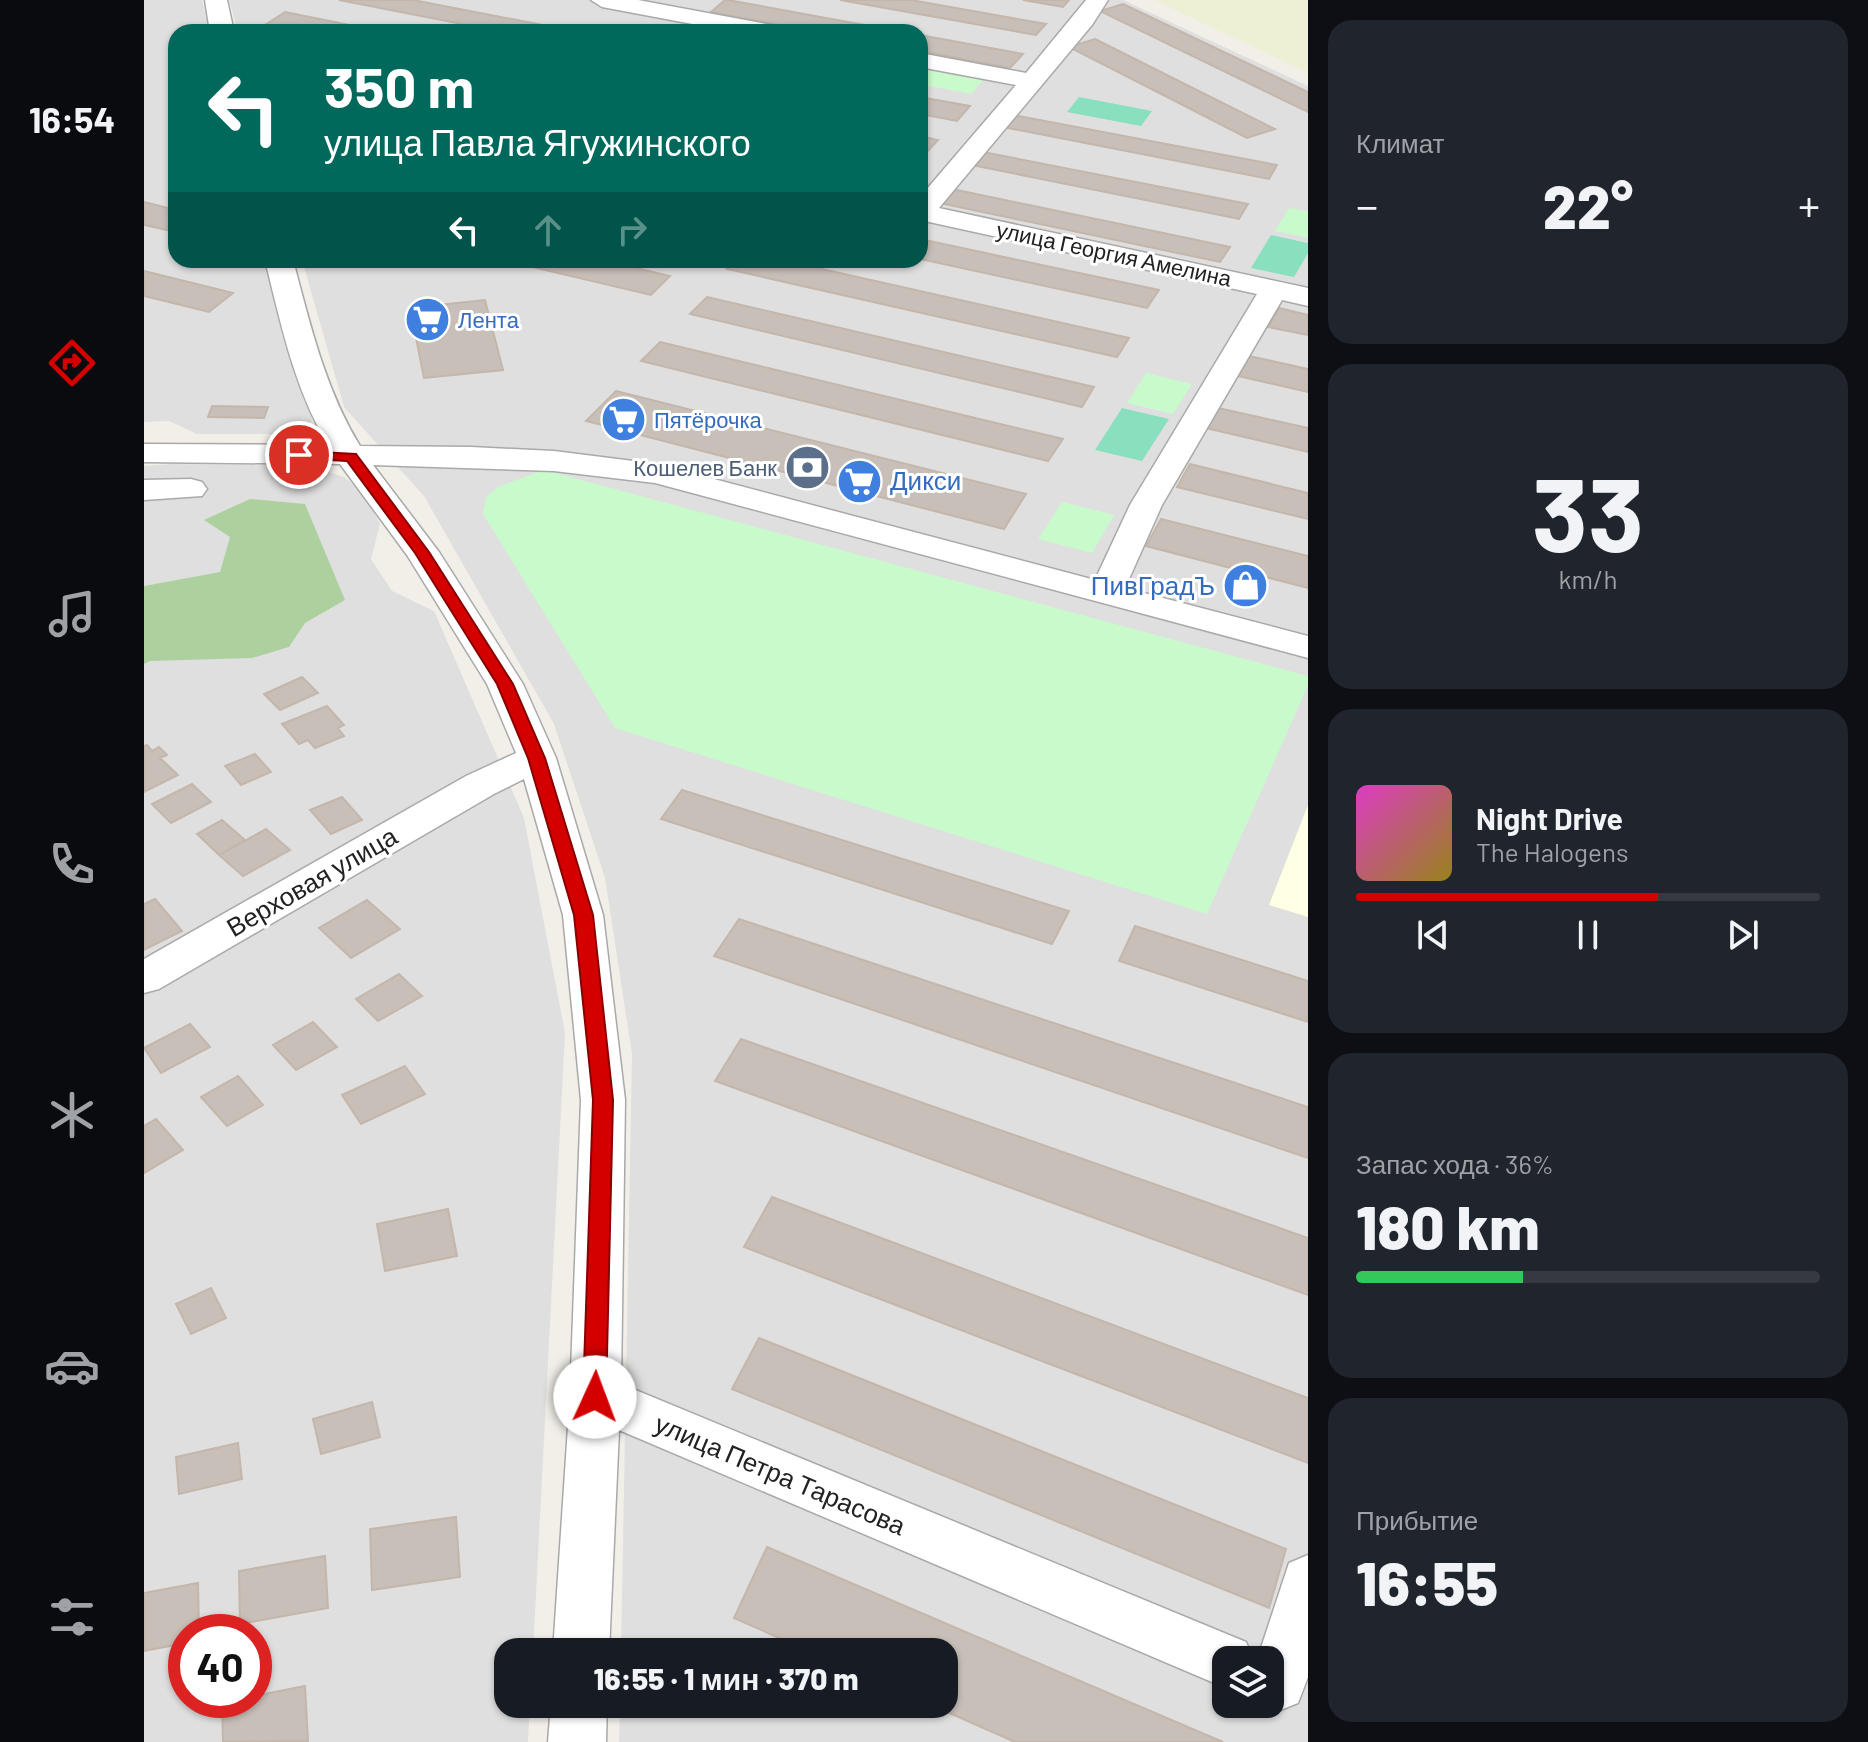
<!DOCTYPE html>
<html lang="ru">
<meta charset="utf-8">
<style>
:root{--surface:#171b24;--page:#20242c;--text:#f1f3f6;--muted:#9ea1a6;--line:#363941;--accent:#d40000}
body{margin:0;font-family:Barlow,sans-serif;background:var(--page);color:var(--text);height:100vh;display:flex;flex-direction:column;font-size:30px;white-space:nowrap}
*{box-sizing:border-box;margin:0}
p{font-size:26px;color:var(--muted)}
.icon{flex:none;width:44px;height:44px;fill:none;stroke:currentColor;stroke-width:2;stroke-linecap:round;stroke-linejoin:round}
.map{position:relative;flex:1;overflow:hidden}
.details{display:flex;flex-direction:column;gap:20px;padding:20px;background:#0d0f14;width:560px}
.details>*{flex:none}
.top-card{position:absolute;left:24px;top:24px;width:760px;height:244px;border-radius:24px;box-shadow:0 2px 6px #0004;background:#00695c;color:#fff;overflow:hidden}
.fabs{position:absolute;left:1068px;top:1646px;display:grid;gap:16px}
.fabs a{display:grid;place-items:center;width:72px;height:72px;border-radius:16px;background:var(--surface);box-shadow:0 2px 6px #0004;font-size:40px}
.speed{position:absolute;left:24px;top:1614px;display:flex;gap:16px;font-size:40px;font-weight:700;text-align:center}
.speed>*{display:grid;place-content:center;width:104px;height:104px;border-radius:50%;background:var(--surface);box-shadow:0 2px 6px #0004;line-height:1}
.speed .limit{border:12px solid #d22;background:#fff;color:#111}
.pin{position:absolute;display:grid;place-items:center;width:68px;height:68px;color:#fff;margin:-34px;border:4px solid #fff;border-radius:50%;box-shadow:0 2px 8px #0007}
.me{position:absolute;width:88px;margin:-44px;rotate:2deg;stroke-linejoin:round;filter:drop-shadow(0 0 6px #0008)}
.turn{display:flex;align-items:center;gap:28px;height:168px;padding:0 24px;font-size:36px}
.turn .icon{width:104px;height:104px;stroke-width:2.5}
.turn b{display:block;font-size:56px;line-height:68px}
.lanes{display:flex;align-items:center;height:76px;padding:0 24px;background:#0003;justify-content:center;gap:40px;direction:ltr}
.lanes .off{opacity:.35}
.big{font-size:60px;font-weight:800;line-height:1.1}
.details .card{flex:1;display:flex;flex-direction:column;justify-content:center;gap:12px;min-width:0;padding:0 28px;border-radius:24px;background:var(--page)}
.details .dial{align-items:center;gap:0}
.dial b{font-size:104px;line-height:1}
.song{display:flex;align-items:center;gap:24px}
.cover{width:96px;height:96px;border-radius:12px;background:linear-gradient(135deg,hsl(310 70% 55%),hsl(50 70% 35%))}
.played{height:8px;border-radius:4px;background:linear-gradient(90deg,var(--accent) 65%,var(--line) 65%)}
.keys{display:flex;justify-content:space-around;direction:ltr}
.heat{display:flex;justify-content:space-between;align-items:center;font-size:44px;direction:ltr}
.charge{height:12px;border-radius:6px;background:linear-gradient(90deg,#34c759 36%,var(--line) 0)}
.trip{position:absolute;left:350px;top:1638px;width:464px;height:80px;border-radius:24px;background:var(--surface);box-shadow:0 2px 6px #0004;font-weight:800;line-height:80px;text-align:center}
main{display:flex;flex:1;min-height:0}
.tabs{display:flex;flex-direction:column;width:144px;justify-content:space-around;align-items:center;background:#090b0e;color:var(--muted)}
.tabs .icon{width:56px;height:56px}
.tabs .current{color:var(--accent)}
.tabs b{font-size:36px;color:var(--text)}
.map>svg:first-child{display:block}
</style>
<main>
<nav class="tabs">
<b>16:54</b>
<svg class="icon current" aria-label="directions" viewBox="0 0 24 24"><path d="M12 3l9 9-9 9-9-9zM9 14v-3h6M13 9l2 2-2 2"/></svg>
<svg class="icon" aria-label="music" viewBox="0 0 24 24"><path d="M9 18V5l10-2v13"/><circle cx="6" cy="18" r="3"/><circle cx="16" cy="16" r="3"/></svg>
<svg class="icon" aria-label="phone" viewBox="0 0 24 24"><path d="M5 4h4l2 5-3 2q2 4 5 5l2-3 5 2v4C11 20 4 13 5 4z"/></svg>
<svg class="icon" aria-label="climate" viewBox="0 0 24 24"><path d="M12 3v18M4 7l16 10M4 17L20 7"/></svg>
<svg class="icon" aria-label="car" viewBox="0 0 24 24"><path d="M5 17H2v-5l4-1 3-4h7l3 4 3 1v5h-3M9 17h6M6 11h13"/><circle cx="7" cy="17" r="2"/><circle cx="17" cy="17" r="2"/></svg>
<svg class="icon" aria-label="filters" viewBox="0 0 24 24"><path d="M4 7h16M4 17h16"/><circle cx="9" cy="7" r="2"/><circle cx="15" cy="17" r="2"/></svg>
</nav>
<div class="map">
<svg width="1164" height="1742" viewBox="0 0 1164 1742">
<rect width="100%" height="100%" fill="#f2efe9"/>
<path fill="#e0dfdf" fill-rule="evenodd" d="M 0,0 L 58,0 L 66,32 L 32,32 L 32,260 L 125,260 L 171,405 L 167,422 L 136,434 L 53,434 L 25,421 L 0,422 Z
M 85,0 L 979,0 L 1164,86 L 1164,1742 L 475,1742 L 476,1704 L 800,1704 L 800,1652 L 477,1652 L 488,1054 L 461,878 L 410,724 L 280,496 L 200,407 L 158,260 L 776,260 L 776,32 L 94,32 ZM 1082,1660 L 1126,1660 L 1126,1704 L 1082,1704 Z
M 28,464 L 166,466 L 200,477 L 219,492 L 236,524 L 227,559 L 248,591 L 290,611 L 380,818 L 421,1033 L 389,1652 L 364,1652 L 364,1704 L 386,1704 L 384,1742 L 0,1742 L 0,466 ZM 42,1632 L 110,1632 L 110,1700 L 42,1700 Z"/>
<path fill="#ffffe5" d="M 1164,805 L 1164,917 L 1125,905 Z"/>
<path fill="#eef0d5" d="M 1010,0 L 1164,0 L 1164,73 Z"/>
<path fill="#add19e" d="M 106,499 L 161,504 L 201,600 L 161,623 L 145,647 L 108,658 L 6,661 L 0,664 L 0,586 L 76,572 L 86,537 L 60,520 Z"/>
<path fill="#c8facc" d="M 782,70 L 839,80 L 827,94 L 776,84 L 776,76 Z
M 1145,208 L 1164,211 L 1164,238 L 1131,231 Z
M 1002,373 L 1048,384 L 1029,414 L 983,403 Z
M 400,470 L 1164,676 L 1164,685 L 1063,914 L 471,728 L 339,514 L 342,497 L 356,486 Z
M 918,502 L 970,515 L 948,553 L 894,539 Z"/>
<path fill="#88e0be" d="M 935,97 L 1008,111 L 997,126 L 923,112 Z
M 1127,235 L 1164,243 L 1164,253 L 1150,277 L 1107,268 Z
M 978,408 L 1025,419 L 998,461 L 951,450 Z"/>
<path fill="#c7bfb8" stroke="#c4b6ab" stroke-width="2" d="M 195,0 L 269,0 L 435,32 L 359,32 Z
M 581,0 L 584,0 L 759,32 L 674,32 L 567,12 Z
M 696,0 L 767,0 L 902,24 L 892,35 Z
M 879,0 L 925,0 L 919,7 Z
M 979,4 L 1164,92 L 1164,112 L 956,11 Z
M 141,12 L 240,32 L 155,32 L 121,25 Z
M 776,35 L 879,54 L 866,68 L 776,51 Z
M 951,39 L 1131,129 L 1103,138 L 925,47 Z
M 776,97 L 826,106 L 813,121 L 776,114 Z
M 869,115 L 1133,165 L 1125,179 L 859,127 Z
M 776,136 L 794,140 L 779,156 L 776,155 Z
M 834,151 L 1104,204 L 1095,219 L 823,164 Z
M 808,189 L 1086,247 L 1076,262 L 796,203 Z
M 0,202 L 32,210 L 32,232 L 0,225 Z
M 776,239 L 1015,290 L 1003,308 L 776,259 Z
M 359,260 L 458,260 L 526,276 L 507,295 Z
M 592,260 L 638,260 L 985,338 L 973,357 L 583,269 Z
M 0,271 L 89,293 L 65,312 L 0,296 Z
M 563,297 L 950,387 L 938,407 L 546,314 Z
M 341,300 L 359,370 L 280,378 L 266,308 Z
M 1135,308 L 1164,315 L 1164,335 L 1124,327 Z
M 516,342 L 919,439 L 904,461 L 497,361 Z
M 1105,356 L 1164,369 L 1164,392 L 1094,376 Z
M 472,391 L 882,494 L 860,529 L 442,421 Z
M 68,406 L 124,407 L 120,418 L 64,417 Z
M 1074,408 L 1164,428 L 1164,452 L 1062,428 Z
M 1046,464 L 1164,493 L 1164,519 L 1033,487 Z
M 1017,519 L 1164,556 L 1164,588 L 1002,546 Z
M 158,677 L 174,693 L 136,710 L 120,694 Z
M 183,706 L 200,725 L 194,728 L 200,736 L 171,748 L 164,740 L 155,744 L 138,724 Z
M 3,745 L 8,751 L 15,747 L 23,755 L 16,758 L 34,775 L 0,792 L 0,746 Z
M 111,754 L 127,772 L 97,785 L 81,766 Z
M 48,784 L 67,802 L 27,823 L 8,804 Z
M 538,790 L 925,911 L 908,944 L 517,819 Z
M 198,797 L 218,820 L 187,834 L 166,810 Z
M 78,820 L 101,840 L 75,855 L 53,834 Z
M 122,829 L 146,850 L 99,876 L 75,855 Z
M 11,899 L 38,931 L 0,950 L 0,904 Z
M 223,900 L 256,929 L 207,958 L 175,928 Z
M 595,919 L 1164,1107 L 1164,1158 L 570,956 Z
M 991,926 L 1164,981 L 1164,1022 L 975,961 Z
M 255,974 L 278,996 L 234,1021 L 212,999 Z
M 169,1022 L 193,1047 L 152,1070 L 129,1045 Z
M 46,1024 L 66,1047 L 17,1073 L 0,1048 Z
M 597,1039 L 1164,1238 L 1164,1295 L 571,1081 Z
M 261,1066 L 281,1094 L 217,1124 L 198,1095 Z
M 94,1076 L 119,1105 L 83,1126 L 57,1097 Z
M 12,1119 L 39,1150 L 0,1173 L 0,1126 Z
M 628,1197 L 1164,1398 L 1164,1463 L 600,1247 Z
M 304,1209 L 313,1256 L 241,1271 L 233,1224 Z
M 67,1288 L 82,1318 L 47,1334 L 32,1304 Z
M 615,1338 L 1142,1549 L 1125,1608 L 588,1389 Z
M 228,1402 L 236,1437 L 177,1454 L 169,1419 Z
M 94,1443 L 98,1479 L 35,1494 L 32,1457 Z
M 312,1517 L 316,1577 L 228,1590 L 226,1529 Z
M 623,1547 L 1079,1742 L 871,1742 L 785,1704 L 800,1704 L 800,1652 L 667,1652 L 590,1618 Z
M 181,1556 L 184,1608 L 96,1624 L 95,1571 Z
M 54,1583 L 55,1632 L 42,1632 L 42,1643 L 0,1651 L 0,1593 Z
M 161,1686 L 164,1741 L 79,1742 L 78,1703 L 110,1700 L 110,1696 Z"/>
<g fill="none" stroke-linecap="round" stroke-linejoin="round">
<defs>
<path id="minor" d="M 61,0 L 83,0 L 90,32 L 66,32 Z
M 447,0 L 494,0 L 628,25 L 636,27 L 640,32 L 591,32 L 458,7 Z
M 942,0 L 964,0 L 948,25 L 795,208 L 1164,288 L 1164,306 L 1138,300 L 1018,505 L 981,588 L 1164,636 L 1164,658 L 511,483 L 410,471 L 229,465 L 295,552 L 379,684 L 412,758 L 459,915 L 481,1100 L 477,1384 L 1102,1642 L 1110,1660 L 1082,1660 L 1082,1688 L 475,1430 L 465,1652 L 409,1652 L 426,1397 L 437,1100 L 419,915 L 380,779 L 350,794 L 15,989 L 0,993 L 0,959 L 322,776 L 372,753 L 343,684 L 263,555 L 196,464 L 0,462 L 0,444 L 184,445 C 150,388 137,324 121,260 L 149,260 C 166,324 181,389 216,446 L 327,447 L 410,451 L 513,464 L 951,580 L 986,505 L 1113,294 L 776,220 L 776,197 L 872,85 L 776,67 L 776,53 L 882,73 Z
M 47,479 L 58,482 L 63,489 L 58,496 L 0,500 L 0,480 Z
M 1164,1555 L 1164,1677 L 1154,1703 L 1134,1711 L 1118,1704 L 1126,1704 L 1126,1660 L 1113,1660 L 1145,1563 Z
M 407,1704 L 463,1704 L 462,1742 L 404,1742 Z"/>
</defs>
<use href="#minor" stroke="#a9a9a9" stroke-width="3"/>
<use href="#minor" fill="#fff" fill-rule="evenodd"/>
</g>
<path fill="#d40000" stroke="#8a0000" stroke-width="2" d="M 155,451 L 212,454 L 285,552 L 369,684 L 401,758 L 449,915 L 469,1100 L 462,1397 L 459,1405 L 451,1408 L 443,1405 L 439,1397 L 449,1100 L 430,915 L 384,758 L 353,684 L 271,553 L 203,461 L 150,458 L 150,452 Z"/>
<defs>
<symbol id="supermarket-disc" viewBox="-11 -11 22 22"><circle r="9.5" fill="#3f7fe0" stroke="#fff"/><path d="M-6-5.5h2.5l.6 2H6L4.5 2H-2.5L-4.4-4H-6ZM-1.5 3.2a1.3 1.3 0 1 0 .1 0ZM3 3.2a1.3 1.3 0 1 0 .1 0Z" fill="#fff"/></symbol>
<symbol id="bank-disc" viewBox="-11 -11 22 22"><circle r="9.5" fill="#5c6f8a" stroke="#fff"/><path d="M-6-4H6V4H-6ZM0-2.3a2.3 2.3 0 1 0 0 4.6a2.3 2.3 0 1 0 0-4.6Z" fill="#fff"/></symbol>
<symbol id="shop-disc" viewBox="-11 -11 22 22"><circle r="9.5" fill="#3f7fe0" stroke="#fff"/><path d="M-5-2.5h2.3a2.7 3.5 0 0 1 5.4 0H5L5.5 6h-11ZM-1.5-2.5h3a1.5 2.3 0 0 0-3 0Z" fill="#fff"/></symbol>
</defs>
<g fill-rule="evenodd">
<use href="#supermarket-disc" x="258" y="294" width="51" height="51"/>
<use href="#supermarket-disc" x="454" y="394" width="51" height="51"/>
<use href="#bank-disc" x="638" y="442" width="51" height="51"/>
<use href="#supermarket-disc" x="690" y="456" width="51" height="51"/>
<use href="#shop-disc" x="1076" y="560" width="51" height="51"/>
</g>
<g text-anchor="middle" stroke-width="6" stroke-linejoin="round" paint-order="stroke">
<g font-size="22" fill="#222" stroke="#fff">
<text transform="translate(970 254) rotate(12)" y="8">улица Георгия Амелина</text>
</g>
<g font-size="22" fill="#366cbe" stroke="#fff" text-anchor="start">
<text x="314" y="328">Лента</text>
<text x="510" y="428">Пятёрочка</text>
</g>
<g font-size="22" fill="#4e5e75" stroke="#fff" text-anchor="end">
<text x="633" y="476">Кошелев Банк</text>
</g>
<g font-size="26" fill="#366cbe" stroke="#fff" text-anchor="start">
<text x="746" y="490">Дикси</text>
<text x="1071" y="595" text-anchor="end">ПивГрадЪ</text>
</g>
<g font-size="26" fill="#222" stroke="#fff">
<text transform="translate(168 882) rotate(-30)" y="9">Верховая улица</text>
<text transform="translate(636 1475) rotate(23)" y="9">улица Петра Тарасова</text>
</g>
</g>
</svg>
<div class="fabs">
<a><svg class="icon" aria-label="layers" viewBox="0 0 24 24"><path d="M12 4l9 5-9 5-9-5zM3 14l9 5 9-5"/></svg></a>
</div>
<div class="speed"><div class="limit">40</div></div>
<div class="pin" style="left:155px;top:455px;background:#d93025"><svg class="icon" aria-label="arrive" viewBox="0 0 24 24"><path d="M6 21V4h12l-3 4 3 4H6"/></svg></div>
<svg class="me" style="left:451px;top:1397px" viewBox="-20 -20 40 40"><circle r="19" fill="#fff"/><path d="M0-13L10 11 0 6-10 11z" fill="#d40000"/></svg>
<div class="trip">16:55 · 1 мин · 370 m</div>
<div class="top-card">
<div class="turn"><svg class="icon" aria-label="left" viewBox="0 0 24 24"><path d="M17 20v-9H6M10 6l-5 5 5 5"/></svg><div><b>350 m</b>улица Павла Ягужинского</div></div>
<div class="lanes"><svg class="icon" aria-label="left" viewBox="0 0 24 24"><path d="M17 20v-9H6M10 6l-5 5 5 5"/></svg><svg class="icon off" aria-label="ahead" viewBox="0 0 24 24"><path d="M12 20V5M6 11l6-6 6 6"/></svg><svg class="icon off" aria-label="right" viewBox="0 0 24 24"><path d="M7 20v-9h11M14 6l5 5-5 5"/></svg></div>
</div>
</div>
<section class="details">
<div class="card"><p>Климат</p>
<div class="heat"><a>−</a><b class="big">22°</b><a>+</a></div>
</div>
<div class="card dial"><b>33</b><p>km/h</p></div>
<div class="card">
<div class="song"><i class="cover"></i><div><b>Night Drive</b><p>The Halogens</p></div></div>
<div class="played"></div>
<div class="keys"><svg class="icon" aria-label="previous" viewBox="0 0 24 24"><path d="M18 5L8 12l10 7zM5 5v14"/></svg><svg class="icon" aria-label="pause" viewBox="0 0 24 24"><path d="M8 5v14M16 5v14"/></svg><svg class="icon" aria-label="next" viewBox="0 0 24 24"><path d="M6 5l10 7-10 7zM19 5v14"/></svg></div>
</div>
<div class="card"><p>Запас хода · 36%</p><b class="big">180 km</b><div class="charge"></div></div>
<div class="card"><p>Прибытие</p><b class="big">16:55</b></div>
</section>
</main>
